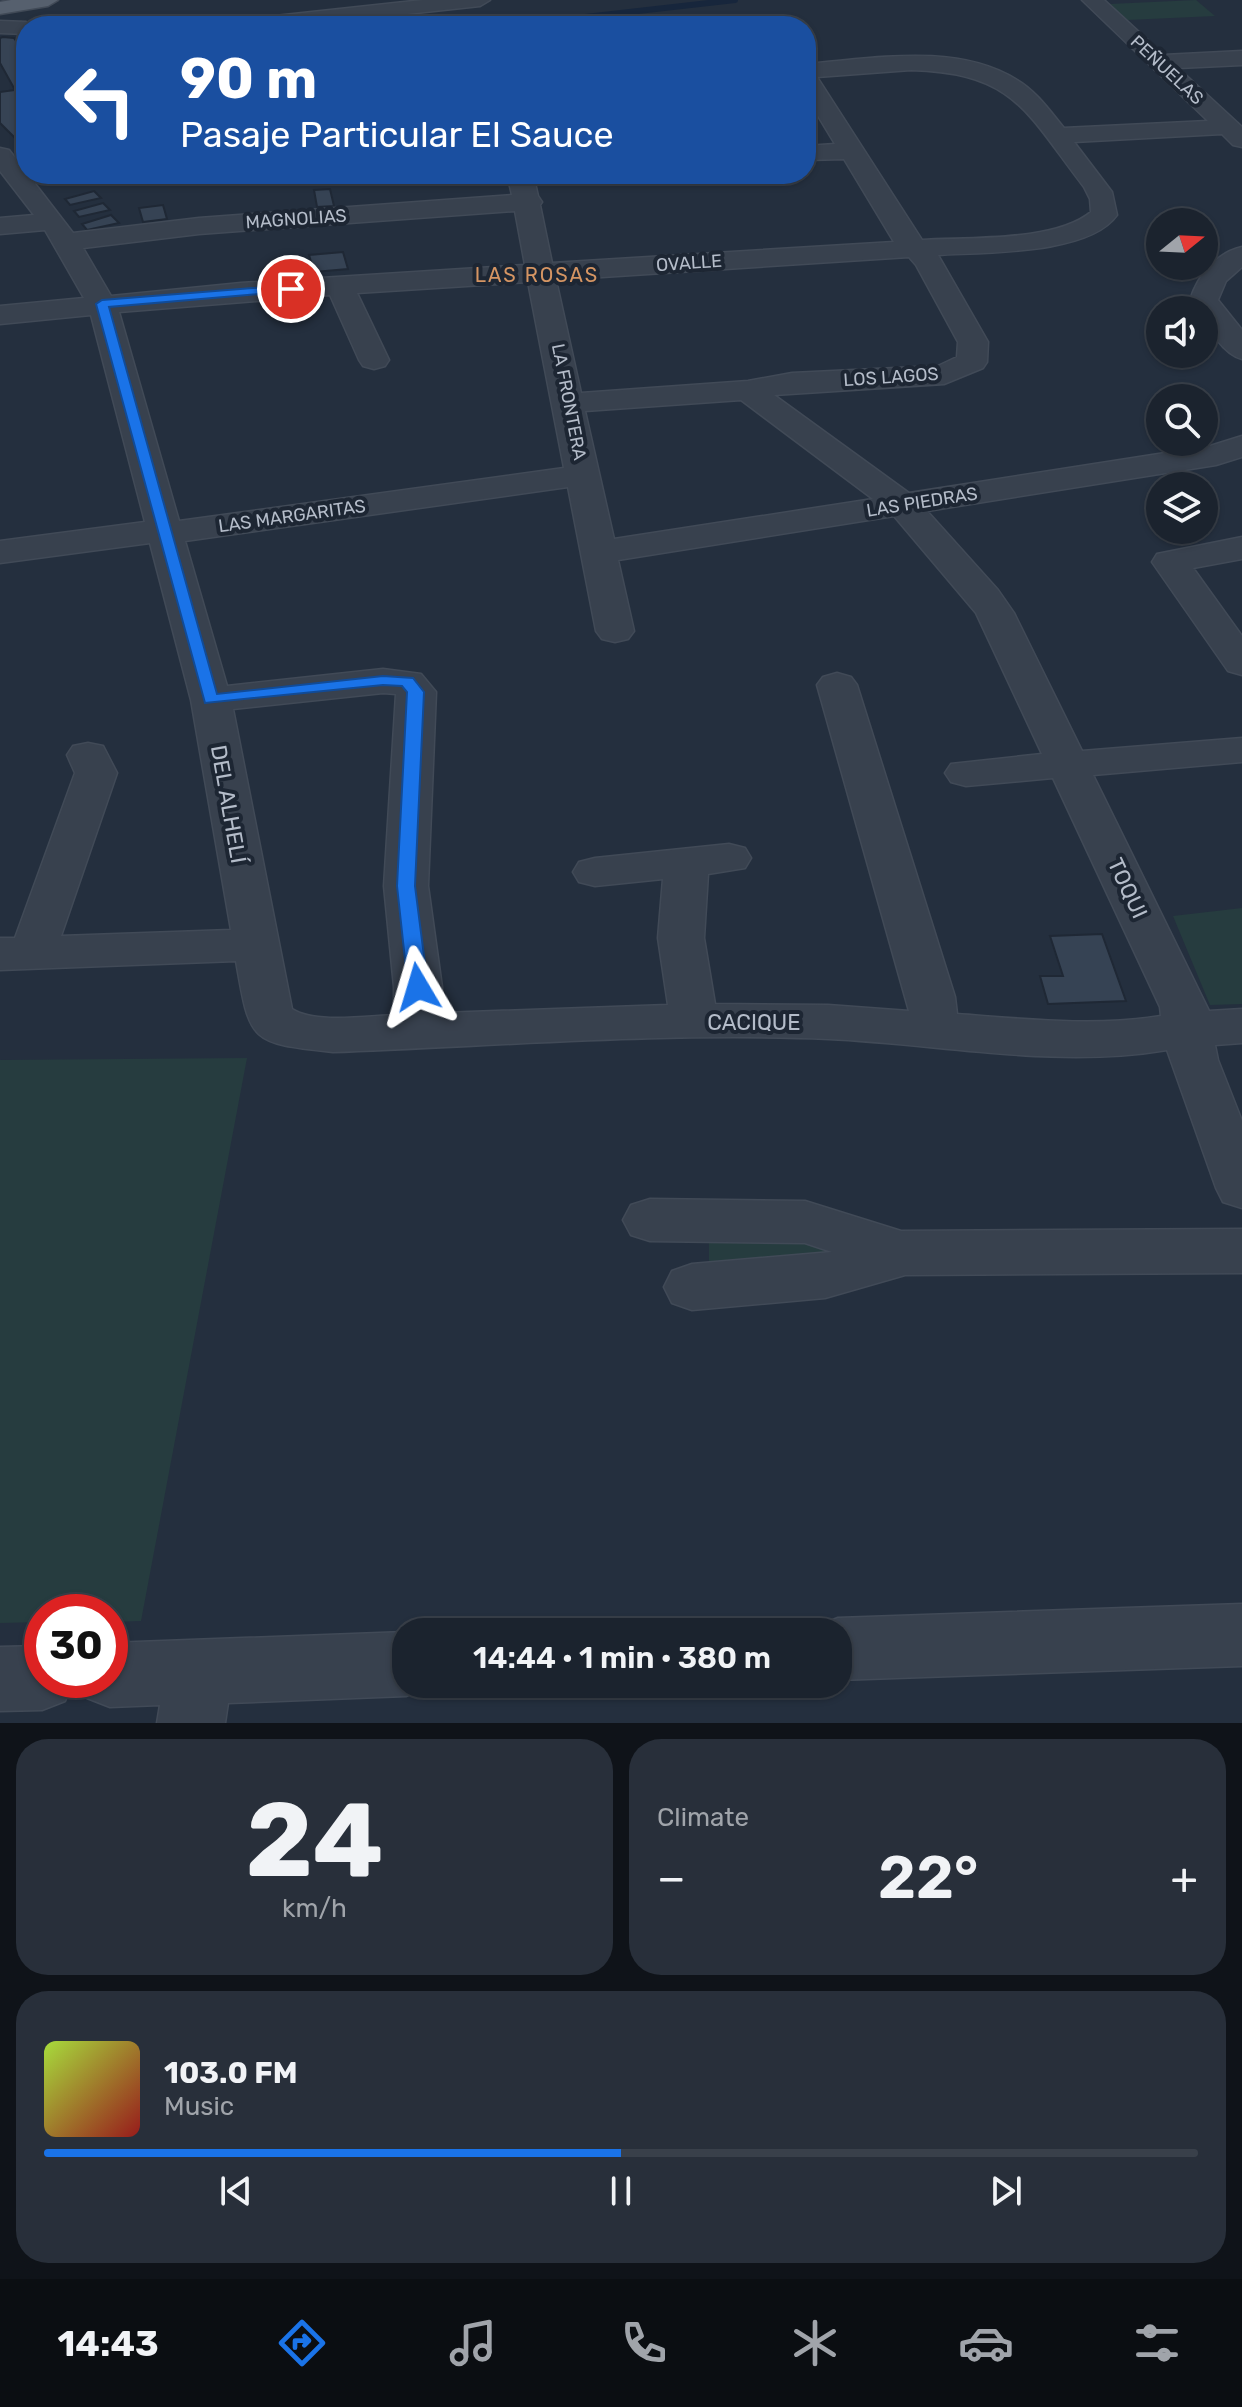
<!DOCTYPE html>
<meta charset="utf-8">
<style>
:root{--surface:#1b232e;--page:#282f3a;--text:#f1f3f6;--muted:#a0a4aa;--line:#39404a;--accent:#1a73e8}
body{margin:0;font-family:Rubik,sans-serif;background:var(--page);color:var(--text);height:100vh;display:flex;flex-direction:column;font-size:30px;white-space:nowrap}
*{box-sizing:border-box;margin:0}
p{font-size:26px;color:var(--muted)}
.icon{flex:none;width:44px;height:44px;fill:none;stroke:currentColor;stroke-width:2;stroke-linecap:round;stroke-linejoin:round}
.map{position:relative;height:1723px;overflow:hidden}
.drawer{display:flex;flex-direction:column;gap:16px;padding:16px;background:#0f1319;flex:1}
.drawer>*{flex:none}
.top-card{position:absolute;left:16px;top:16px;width:800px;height:168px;border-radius:32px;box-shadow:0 2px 6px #0004,0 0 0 2px var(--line);background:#1a4fa0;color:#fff;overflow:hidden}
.needle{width:52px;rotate:72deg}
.tools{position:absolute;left:1146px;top:208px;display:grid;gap:16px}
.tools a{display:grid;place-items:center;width:72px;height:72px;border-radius:50%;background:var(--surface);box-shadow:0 2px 6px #0004,0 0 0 2px var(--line);font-size:40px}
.speed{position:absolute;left:24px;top:1594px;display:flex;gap:16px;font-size:40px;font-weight:700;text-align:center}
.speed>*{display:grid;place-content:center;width:104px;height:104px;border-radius:50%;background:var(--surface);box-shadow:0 2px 6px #0004,0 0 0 2px var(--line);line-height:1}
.speed .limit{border:12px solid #d22;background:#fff;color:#111}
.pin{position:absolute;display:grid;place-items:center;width:68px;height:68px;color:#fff;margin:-34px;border:4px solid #fff;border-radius:50%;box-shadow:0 2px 8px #0007}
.me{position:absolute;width:88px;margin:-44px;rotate:353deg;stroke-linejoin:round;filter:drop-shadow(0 0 6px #0008)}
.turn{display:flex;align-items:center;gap:28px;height:168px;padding:0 32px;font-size:36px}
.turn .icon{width:104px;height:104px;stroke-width:2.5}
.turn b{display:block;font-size:56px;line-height:68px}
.big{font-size:60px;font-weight:600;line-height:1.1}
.drawer .tile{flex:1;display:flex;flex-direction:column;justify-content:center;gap:12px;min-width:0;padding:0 28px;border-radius:32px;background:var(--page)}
.drawer .dial{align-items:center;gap:0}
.dial b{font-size:104px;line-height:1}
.song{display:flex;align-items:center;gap:24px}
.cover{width:96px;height:96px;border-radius:12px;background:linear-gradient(135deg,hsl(80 70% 55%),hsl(0 70% 35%))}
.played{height:8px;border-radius:4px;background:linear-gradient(90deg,var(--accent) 50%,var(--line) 50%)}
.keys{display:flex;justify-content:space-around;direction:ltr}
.heat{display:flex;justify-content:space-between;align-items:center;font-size:44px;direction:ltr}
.drawer .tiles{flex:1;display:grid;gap:16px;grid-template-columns:1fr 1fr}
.tile:last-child{grid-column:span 2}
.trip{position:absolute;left:392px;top:1618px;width:460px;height:80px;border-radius:32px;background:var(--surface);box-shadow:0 2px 6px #0004,0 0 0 2px var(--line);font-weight:600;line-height:80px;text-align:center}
.menu{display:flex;height:128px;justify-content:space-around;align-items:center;background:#0b0e12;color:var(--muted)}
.menu .icon{width:56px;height:56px}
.menu .on{color:var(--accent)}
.menu b{font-size:36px;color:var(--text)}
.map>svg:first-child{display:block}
</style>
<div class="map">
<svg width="1242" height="1723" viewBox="0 0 1242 1723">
<rect width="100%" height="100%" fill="#242f3e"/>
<path fill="#263c3f" d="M 1196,0 L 1215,16 L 1127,20 L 1110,4 Z
M 1242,908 L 1242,1004 L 1210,1005 L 1173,916 Z
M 247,1058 L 141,1621 L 110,1622 L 110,1612 L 42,1612 L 42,1622 L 0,1623 L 0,1060 Z
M 799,1232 L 847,1250 L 709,1267 L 709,1235 Z"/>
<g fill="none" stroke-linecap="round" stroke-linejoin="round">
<path stroke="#17263c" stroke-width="6" d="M 505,26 L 735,0"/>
</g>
<path fill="#364354" stroke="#1f2835" stroke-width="2" d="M 3,37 L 14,38 L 21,49 L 26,48 L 26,137 L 15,138 L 0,123 L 0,92 L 15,90 L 0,63 L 0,38 Z
M 79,174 L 81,182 L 50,185 L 49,176 Z
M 330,189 L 334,206 L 317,207 L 314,190 Z
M 94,191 L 101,198 L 70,205 L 65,199 Z
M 103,203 L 110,210 L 79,217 L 74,211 Z
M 163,205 L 167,219 L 143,222 L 139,208 Z
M 111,215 L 119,223 L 87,230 L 82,224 Z
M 343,252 L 348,269 L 314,272 L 309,255 Z
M 1102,934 L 1126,1001 L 1048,1004 L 1040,976 L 1063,976 L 1050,936 Z"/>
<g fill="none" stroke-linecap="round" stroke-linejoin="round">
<defs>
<path id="minor" d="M 423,0 L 490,0 L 480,6 L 297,26 L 227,26 L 238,20 Z
M 1082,0 L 1104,0 L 1164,55 L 1242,51 L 1242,65 L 1178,68 L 1242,127 L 1242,147 L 1233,145 L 1222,134 L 1074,142 L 1112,192 L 1117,215 C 1089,255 984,252 938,255 L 988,342 L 987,362 L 983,368 L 944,384 L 774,395 L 909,493 L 1210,446 L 1242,436 L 1242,457 L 1216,465 L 927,511 L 998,590 L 1014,613 L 1082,751 L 1242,738 L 1242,762 L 1093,775 L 1209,1011 L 1242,1009 L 1242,1043 L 1215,1045 L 1218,1060 L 1242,1121 L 1242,1208 L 1223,1202 L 1216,1188 L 1167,1050 C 1056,1069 940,1044 829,1039 C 664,1032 497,1046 333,1052 C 250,1043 250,1043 236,961 L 0,970 L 0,938 L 15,938 L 75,773 L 67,755 L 73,746 L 88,743 L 103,746 L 117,773 L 61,936 L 231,930 L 191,700 L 150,543 L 0,563 L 0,541 L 145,522 L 91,315 L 0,324 L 0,306 L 84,298 L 45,230 L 0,234 L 0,218 L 34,215 L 0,171 L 0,148 L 9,150 L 73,233 L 199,218 L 512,195 L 507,174 L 533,174 L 538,196 L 542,202 L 540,205 L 552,263 L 894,242 L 844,159 L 806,160 L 806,146 L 835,144 L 806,96 L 806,64 C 873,59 956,42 1017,80 C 1036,91 1050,111 1064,128 L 1208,121 ZM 911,70 C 1015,73 1026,112 1084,187 L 1090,199 L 1091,212 C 1055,242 969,237 922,240 L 817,77 ZM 515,211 L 525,265 L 241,283 L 111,296 L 83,248 L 199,234 ZM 909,257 L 916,265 L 958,342 L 957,357 L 938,366 L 792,373 L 748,381 L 581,393 L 556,280 ZM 528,282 L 564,468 L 179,521 L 119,312 L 330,295 L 359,360 L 363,366 L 374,369 L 385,366 L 389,360 L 357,293 ZM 741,400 L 873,499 L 614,539 L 585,411 ZM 568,487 L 596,631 L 602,639 L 615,642 L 628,639 L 634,631 L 618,560 L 894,516 L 976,613 L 1042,754 L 951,764 L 945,773 L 951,782 L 966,786 L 1053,778 L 1160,1007 L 1161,1016 C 1094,1027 1025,1019 957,1014 L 955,997 L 857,685 L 851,677 L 837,673 L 823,677 L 817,685 L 909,1011 L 828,1005 L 715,1004 L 704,938 L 708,874 L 745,868 L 751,858 L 745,848 L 729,844 L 595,858 L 579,862 L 573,872 L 579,882 L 595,886 L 663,879 L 658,938 L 668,1005 L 442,1013 L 442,987 L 428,886 L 436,692 L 421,674 L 383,669 L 227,686 L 185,541 ZM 383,693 L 396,694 L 384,886 L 394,987 L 394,1015 C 367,1016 315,1024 292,1009 L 233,709 Z
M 786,19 L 793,21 L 798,26 L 775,25 Z
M 0,21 L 26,22 L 35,26 L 26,26 L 26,34 L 0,33 Z
M 1242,247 L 1242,267 L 1226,281 L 1218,300 L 1242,330 L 1242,359 C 1225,355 1204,327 1204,310 L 1197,310 L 1190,300 C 1198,275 1216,253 1242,247 Z
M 1242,537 L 1242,559 L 1193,568 L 1242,636 L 1242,675 L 1228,671 L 1152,562 L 1157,554 Z
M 650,1199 L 805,1201 L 901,1231 L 1242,1229 L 1242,1273 L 905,1275 L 825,1298 L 692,1310 L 672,1303 L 664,1287 L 672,1271 L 692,1264 L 832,1252 L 805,1243 L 650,1241 L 631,1235 L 623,1220 L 631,1205 Z
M 1242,1604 L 1242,1666 L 838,1680 L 838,1632 L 813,1632 L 815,1627 L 838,1618 Z
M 406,1632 L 406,1684 L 430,1684 L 429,1686 L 406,1696 L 228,1703 L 225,1723 L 157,1723 L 160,1705 L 110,1707 L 87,1698 L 79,1680 L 110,1680 L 110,1643 Z
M 42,1646 L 42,1680 L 74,1680 L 65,1701 L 42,1710 L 0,1711 L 0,1647 Z"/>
<path id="major" d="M 11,0 L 58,0 L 48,6 L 0,14 L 0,2 Z"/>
</defs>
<use href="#minor" stroke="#414a57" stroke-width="3"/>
<use href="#major" stroke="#414a57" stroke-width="3"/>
<use href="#minor" fill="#38414e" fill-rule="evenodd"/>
<use href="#major" fill="#56606e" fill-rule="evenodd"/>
</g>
<path fill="#1a73e8" stroke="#114b97" stroke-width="2" d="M 291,285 L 296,289 L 295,291 L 109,307 L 217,694 L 383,676 L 413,678 L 424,692 L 415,886 L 428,987 L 418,994 L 408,987 L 397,886 L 407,692 L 402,686 L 383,685 L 205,703 L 96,304 L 102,300 Z"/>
<g text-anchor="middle" stroke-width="8" stroke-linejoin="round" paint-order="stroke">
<g font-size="18" fill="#b4bcc9" stroke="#1d2633">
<text transform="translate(1167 70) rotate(43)" y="6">PEÑUELAS</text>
<text transform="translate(296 219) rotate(-4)" y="6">MAGNOLIAS</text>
<text transform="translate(689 263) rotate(-4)" y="6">OVALLE</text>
<text transform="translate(891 377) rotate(-4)" y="6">LOS LAGOS</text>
<text transform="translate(569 402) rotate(79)" y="6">LA FRONTERA</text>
<text transform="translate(922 502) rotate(-9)" y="6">LAS PIEDRAS</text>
<text transform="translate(292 516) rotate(-8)" y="6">LAS MARGARITAS</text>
</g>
<g font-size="20" letter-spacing="2" fill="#d59563" stroke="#1d2633">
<text x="537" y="282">LAS ROSAS</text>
</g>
<g font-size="22" fill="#b4bcc9" stroke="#1d2633">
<text transform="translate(229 804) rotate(80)" y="8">DEL ALHELÍ</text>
<text transform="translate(1128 888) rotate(65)" y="8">TOQUI</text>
<text x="754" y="1030">CACIQUE</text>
</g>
</g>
</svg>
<div class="tools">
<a><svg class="needle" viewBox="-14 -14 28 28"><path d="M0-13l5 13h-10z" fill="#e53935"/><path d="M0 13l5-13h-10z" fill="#a0a4aa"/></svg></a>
<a><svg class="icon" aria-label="sound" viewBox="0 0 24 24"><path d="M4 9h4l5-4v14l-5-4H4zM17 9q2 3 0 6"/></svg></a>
<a><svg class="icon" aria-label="search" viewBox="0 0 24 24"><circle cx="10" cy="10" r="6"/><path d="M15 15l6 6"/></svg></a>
<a><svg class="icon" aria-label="layers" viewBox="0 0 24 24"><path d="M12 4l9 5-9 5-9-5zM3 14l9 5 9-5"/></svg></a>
</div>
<div class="speed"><div class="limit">30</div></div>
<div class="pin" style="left:291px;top:289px;background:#d93025"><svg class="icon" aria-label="arrive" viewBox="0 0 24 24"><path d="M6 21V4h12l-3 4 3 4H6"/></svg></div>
<svg class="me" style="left:418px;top:987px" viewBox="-20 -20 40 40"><path d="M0-17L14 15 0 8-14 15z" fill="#1a73e8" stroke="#fff" stroke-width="4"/></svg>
<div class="trip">14:44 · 1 min · 380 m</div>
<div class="top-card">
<div class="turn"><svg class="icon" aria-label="left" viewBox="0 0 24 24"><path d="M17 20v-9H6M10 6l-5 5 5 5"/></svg><div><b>90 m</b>Pasaje Particular El Sauce</div></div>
</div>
</div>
<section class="drawer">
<div class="tiles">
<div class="tile dial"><b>24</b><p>km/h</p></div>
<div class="tile"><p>Climate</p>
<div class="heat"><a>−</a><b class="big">22°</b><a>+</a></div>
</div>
<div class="tile">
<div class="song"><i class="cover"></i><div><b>103.0 FM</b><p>Music</p></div></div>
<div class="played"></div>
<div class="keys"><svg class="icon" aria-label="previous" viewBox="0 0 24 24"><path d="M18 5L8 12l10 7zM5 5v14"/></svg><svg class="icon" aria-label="pause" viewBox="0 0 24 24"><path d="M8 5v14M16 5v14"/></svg><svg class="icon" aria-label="next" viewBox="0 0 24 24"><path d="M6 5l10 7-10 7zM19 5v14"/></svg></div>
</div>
</div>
</section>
<nav class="menu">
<b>14:43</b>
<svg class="icon on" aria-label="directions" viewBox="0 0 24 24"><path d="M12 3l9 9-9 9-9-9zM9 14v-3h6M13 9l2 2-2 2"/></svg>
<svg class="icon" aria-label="music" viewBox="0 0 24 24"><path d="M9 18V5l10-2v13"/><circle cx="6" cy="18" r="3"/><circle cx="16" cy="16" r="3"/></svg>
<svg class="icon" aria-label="phone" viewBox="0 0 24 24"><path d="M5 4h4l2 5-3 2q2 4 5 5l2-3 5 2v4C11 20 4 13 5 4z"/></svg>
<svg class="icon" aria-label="climate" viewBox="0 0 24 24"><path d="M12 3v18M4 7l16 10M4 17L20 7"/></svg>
<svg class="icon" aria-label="car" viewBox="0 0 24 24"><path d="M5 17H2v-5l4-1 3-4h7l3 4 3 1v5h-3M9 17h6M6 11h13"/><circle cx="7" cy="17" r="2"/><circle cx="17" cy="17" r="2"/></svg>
<svg class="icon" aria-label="filters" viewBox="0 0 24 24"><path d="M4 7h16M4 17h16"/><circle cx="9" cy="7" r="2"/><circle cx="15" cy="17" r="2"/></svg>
</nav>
